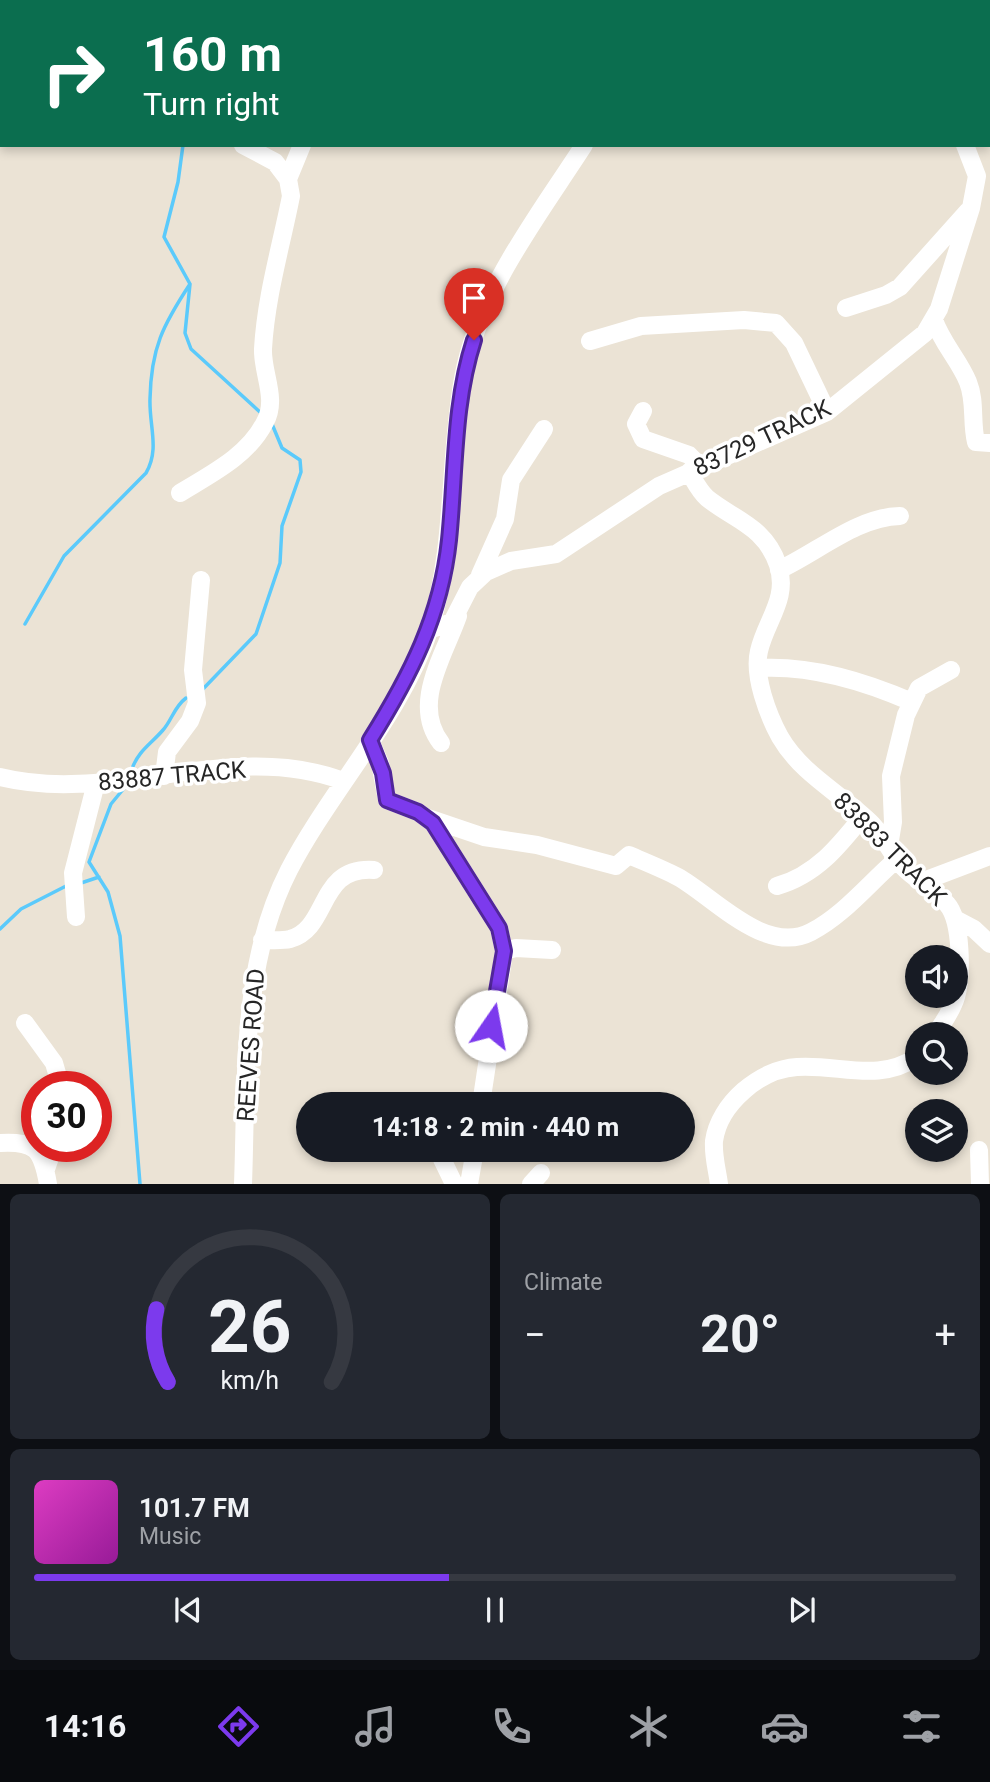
<!DOCTYPE html>
<meta charset="utf-8">
<style>
:root{--surface:#171b24;--page:#242831;--text:#f1f3f6;--muted:#9ea1a6;--line:#363941;--accent:#7c3aed}
body{margin:0;font-family:Roboto,sans-serif;background:var(--page);color:var(--text);height:100vh;display:flex;flex-direction:column;font-size:26px;white-space:nowrap}
*{box-sizing:border-box;margin:0}
p{font-size:23px;color:var(--muted)}
.icon{flex:none;width:38px;height:38px;fill:none;stroke:currentColor;stroke-width:2;stroke-linecap:round;stroke-linejoin:round}
.map{position:relative;height:1184px;overflow:hidden}
.drawer{display:flex;flex-direction:column;gap:10px;padding:10px;background:#0d0f14;flex:1}
.drawer>*{flex:none}
.guide{position:absolute;left:0px;top:0px;width:990px;height:147px;box-shadow:0 4px 10px #0003;background:#0b6e4f;color:#fff;overflow:hidden}
.fabs{position:absolute;left:905px;top:945px;display:grid;gap:14px}
.fabs a{display:grid;place-items:center;width:63px;height:63px;border-radius:50%;background:var(--surface);box-shadow:0 4px 10px #0003;font-size:35px}
.speed{position:absolute;left:21px;top:1071px;display:flex;gap:14px;font-size:35px;font-weight:700;text-align:center}
.speed>*{display:grid;place-content:center;width:91px;height:91px;border-radius:50%;background:var(--surface);box-shadow:0 4px 10px #0003;line-height:1}
.speed .limit{border:10px solid #d22;background:#fff;color:#111}
.pin{position:absolute;display:grid;place-items:center;width:60px;height:60px;color:#fff;margin:-72px -30px;border-radius:50% 50% 50% 0;rotate:-45deg;box-shadow:0 0 7px #0007}
.pin .icon{rotate:45deg}
.me{position:absolute;width:77px;margin:-38px;rotate:12deg;stroke-linejoin:round;filter:drop-shadow(0 0 5px #0008)}
.turn{display:flex;align-items:center;gap:24px;height:147px;padding:0 28px;font-size:32px}
.turn .icon{width:91px;height:91px;stroke-width:2.5}
.turn b{display:block;font-size:49px;line-height:60px}
.big{font-size:52px;font-weight:700;line-height:1.1}
.drawer .widget{flex:1;display:flex;flex-direction:column;justify-content:center;gap:10px;min-width:0;padding:0 24px;border-radius:10px;background:var(--page)}
.drawer .dial{align-items:center;gap:0}
.dial svg{height:182px;overflow:visible;fill:none;stroke:var(--line);stroke-width:7;stroke-linecap:round;text-anchor:middle}
.dial text{fill:var(--text);stroke:none}
.song{display:flex;align-items:center;gap:21px}
.cover{width:84px;height:84px;border-radius:10px;background:linear-gradient(135deg,hsl(310 70% 55%),hsl(300 70% 35%))}
.played{height:7px;border-radius:4px;background:linear-gradient(90deg,var(--accent) 45%,var(--line) 45%)}
.keys{display:flex;justify-content:space-around;direction:ltr}
.heat{display:flex;justify-content:space-between;align-items:center;font-size:38px;direction:ltr}
.drawer .tiles{flex:1;display:grid;gap:10px;grid-template-columns:1fr 1fr}
.widget:last-child{grid-column:span 2}
.trip{position:absolute;left:296px;top:1092px;width:399px;height:70px;border-radius:35px;background:var(--surface);box-shadow:0 4px 10px #0003;font-weight:700;line-height:70px;text-align:center}
.tabs{display:flex;height:112px;justify-content:space-around;align-items:center;background:#090b0e;color:var(--muted)}
.tabs .icon{width:49px;height:49px}
.tabs .current{color:var(--accent)}
.tabs b{font-size:32px;color:var(--text)}
.map>svg:first-child{display:block}
</style>
<div class="map">
<svg width="990" height="1184" viewBox="0 0 990 1184">
<rect width="100%" height="100%" fill="#ebe3d5"/>
<g fill="none" stroke-linecap="round" stroke-linejoin="round">
<path stroke="#5bcafb" stroke-width="3.5" d="M 19,2 L 22,0
M 206,2 L 206,0
M 0,17 L 2,16
M 183,145 L 178,182 L 164,237 L 190,284 L 185,333 L 191,349 L 261,413
M 25,624 L 64,556 L 146,473 C 160,449 149,426 150,399 C 151,348 163,325 190,284
M 203,689 L 256,634 L 280,563 L 282,526 L 301,472 L 300,460 L 282,448 L 272,424
M 132,769 C 138,751 151,744 163,730 C 172,720 174,707 186,698
M 125,787 L 111,804 L 89,862 L 108,892 L 120,936 L 140,1184
M 81,883 L 99,877
M 0,929 L 21,909 L 68,885"/>
<path stroke="#fff" stroke-width="18" d="M 444,0 L 445,2
M 640,0 L 646,2
M 836,0 L 839,2
M 339,2 L 339,0
M 546,2 L 552,0
M 677,2 L 678,0
M 243,145 L 275,162 L 288,179
M 846,308 L 886,295 L 900,287 L 968,211
M 934,320 C 942,343 959,360 968,382 C 976,402 971,422 976,442 L 990,443
M 590,341 L 641,326 L 744,320 L 776,323 L 794,343 L 827,412
M 643,411 L 636,424 L 643,439 L 689,455 L 701,467
M 689,472 C 694,480 699,491 707,498 C 734,520 765,526 778,565 C 789,599 766,620 759,651 C 753,676 768,715 780,737 C 802,775 842,794 872,824 C 884,837 891,854 903,867 C 916,881 935,889 947,904 C 962,921 962,976 956,997 C 952,1011 943,1022 936,1034
M 180,493 C 211,474 248,456 265,422 C 278,399 262,373 263,349 C 266,296 281,247 291,196 L 288,179 L 302,145
M 779,570 C 818,552 857,517 900,516
M 480,575 L 505,519 L 511,480 L 544,429
M 429,630 L 452,622 L 470,587 L 486,572 L 511,561 L 556,554 L 659,486 L 827,412 L 925,333 L 939,309 L 971,208 L 977,176 L 965,145
M 759,668 C 811,665 864,681 912,702
M 370,740 L 380,763 L 387,800 L 418,812 L 433,823 L 499,928 L 504,951 L 502,966 L 481,1104
M 441,743 C 411,704 444,656 458,616
M 164,776 L 167,752 L 190,721 L 197,703 L 193,670 L 201,580
M 0,777 C 112,805 232,739 343,781
M 425,817 L 484,837 L 537,845 L 616,866 L 629,855 C 645,862 663,869 678,877 C 714,897 765,956 811,932 C 844,915 869,883 897,859
M 889,846 L 893,822 L 891,776 L 906,715 L 919,688 L 951,670
M 921,882 L 990,856
M 777,886 C 816,875 839,846 863,816
M 76,917 L 73,873 L 96,783
M 955,919 L 974,929 L 990,944
M 262,940 C 271,940 282,941 290,939 C 330,928 317,866 374,870
M 504,951 L 516,948 L 552,950
M 25,1023 L 54,1063 L 61,1087
M 0,1143 C 36,1141 42,1150 48,1184
M 979,1150 L 980,1184
M 442,1159 L 454,1184
M 46,1169 L 54,1146
M 243,1184 C 247,1078 240,966 289,870 C 331,789 402,715 430,628 C 456,546 448,461 463,378 C 479,291 537,218 584,145
M 469,1184 L 475,1150
M 531,1184 L 541,1173
M 719,1184 C 717,1169 713,1156 714,1141 C 719,1104 760,1069 797,1067 C 840,1064 878,1083 917,1057"/>
</g>
<g fill="none" stroke-linecap="round" stroke-linejoin="round">
<defs>
<path id="route" d="M 474,340 C 453,405 456,472 449,540 C 441,616 410,676 370,740 L 383,773 L 387,800 L 418,812 L 433,823 L 499,928 L 504,951 L 491,1026"/>
</defs>
<use href="#route" stroke="#51269a" stroke-width="18"/>
<use href="#route" stroke="#7c3aed" stroke-width="12"/>
</g>
<g text-anchor="middle" stroke-width="7" stroke-linejoin="round" paint-order="stroke">
<g font-size="24" fill="#262626" stroke="#fff">
<text transform="translate(762 438) rotate(-25)" y="8">83729 TRACK</text>
<text transform="translate(172 776) rotate(-5)" y="8">83887 TRACK</text>
<text transform="translate(890 849) rotate(45)" y="8">83883 TRACK</text>
<text transform="translate(251 1045) rotate(-86)" y="8">REEVES ROAD</text>
</g>
</g>
</svg>
<div class="fabs">
<a><svg class="icon" aria-label="sound" viewBox="0 0 24 24"><path d="M4 9h4l5-4v14l-5-4H4zM17 9q2 3 0 6"/></svg></a>
<a><svg class="icon" aria-label="search" viewBox="0 0 24 24"><circle cx="10" cy="10" r="6"/><path d="M15 15l6 6"/></svg></a>
<a><svg class="icon" aria-label="layers" viewBox="0 0 24 24"><path d="M12 4l9 5-9 5-9-5zM3 14l9 5 9-5"/></svg></a>
</div>
<div class="speed"><div class="limit">30</div></div>
<div class="pin" style="left:474px;top:340px;background:#d93025"><svg class="icon" aria-label="arrive" viewBox="0 0 24 24"><path d="M6 21V4h12l-3 4 3 4H6"/></svg></div>
<svg class="me" style="left:491px;top:1026px" viewBox="-20 -20 40 40"><circle r="19" fill="#fff"/><path d="M0-13L10 11 0 6-10 11z" fill="#7c3aed"/></svg>
<div class="trip">14:18 · 2 min · 440 m</div>
<div class="guide">
<div class="turn"><svg class="icon" aria-label="right" viewBox="0 0 24 24"><path d="M7 20v-9h11M14 6l5 5-5 5"/></svg><div><b>160 m</b>Turn right</div></div>
</div>
</div>
<section class="drawer">
<div class="tiles">
<div class="widget dial"><svg viewBox="0 0 100 80">
<path d="M14 69A42 42 0 1 1 86 69"/>
<path d="M14 69A42 42 0 0 1 9 37" stroke="#7c3aed"/>
<text x="50" y="56" font-size="32" font-weight="700">26</text>
<text x="50" y="72" font-size="11">km/h</text>
</svg></div>
<div class="widget"><p>Climate</p>
<div class="heat"><a>−</a><b class="big">20°</b><a>+</a></div>
</div>
<div class="widget">
<div class="song"><i class="cover"></i><div><b>101.7 FM</b><p>Music</p></div></div>
<div class="played"></div>
<div class="keys"><svg class="icon" aria-label="previous" viewBox="0 0 24 24"><path d="M18 5L8 12l10 7zM5 5v14"/></svg><svg class="icon" aria-label="pause" viewBox="0 0 24 24"><path d="M8 5v14M16 5v14"/></svg><svg class="icon" aria-label="next" viewBox="0 0 24 24"><path d="M6 5l10 7-10 7zM19 5v14"/></svg></div>
</div>
</div>
</section>
<nav class="tabs">
<b>14:16</b>
<svg class="icon current" aria-label="directions" viewBox="0 0 24 24"><path d="M12 3l9 9-9 9-9-9zM9 14v-3h6M13 9l2 2-2 2"/></svg>
<svg class="icon" aria-label="music" viewBox="0 0 24 24"><path d="M9 18V5l10-2v13"/><circle cx="6" cy="18" r="3"/><circle cx="16" cy="16" r="3"/></svg>
<svg class="icon" aria-label="phone" viewBox="0 0 24 24"><path d="M5 4h4l2 5-3 2q2 4 5 5l2-3 5 2v4C11 20 4 13 5 4z"/></svg>
<svg class="icon" aria-label="climate" viewBox="0 0 24 24"><path d="M12 3v18M4 7l16 10M4 17L20 7"/></svg>
<svg class="icon" aria-label="car" viewBox="0 0 24 24"><path d="M5 17H2v-5l4-1 3-4h7l3 4 3 1v5h-3M9 17h6M6 11h13"/><circle cx="7" cy="17" r="2"/><circle cx="17" cy="17" r="2"/></svg>
<svg class="icon" aria-label="filters" viewBox="0 0 24 24"><path d="M4 7h16M4 17h16"/><circle cx="9" cy="7" r="2"/><circle cx="15" cy="17" r="2"/></svg>
</nav>
